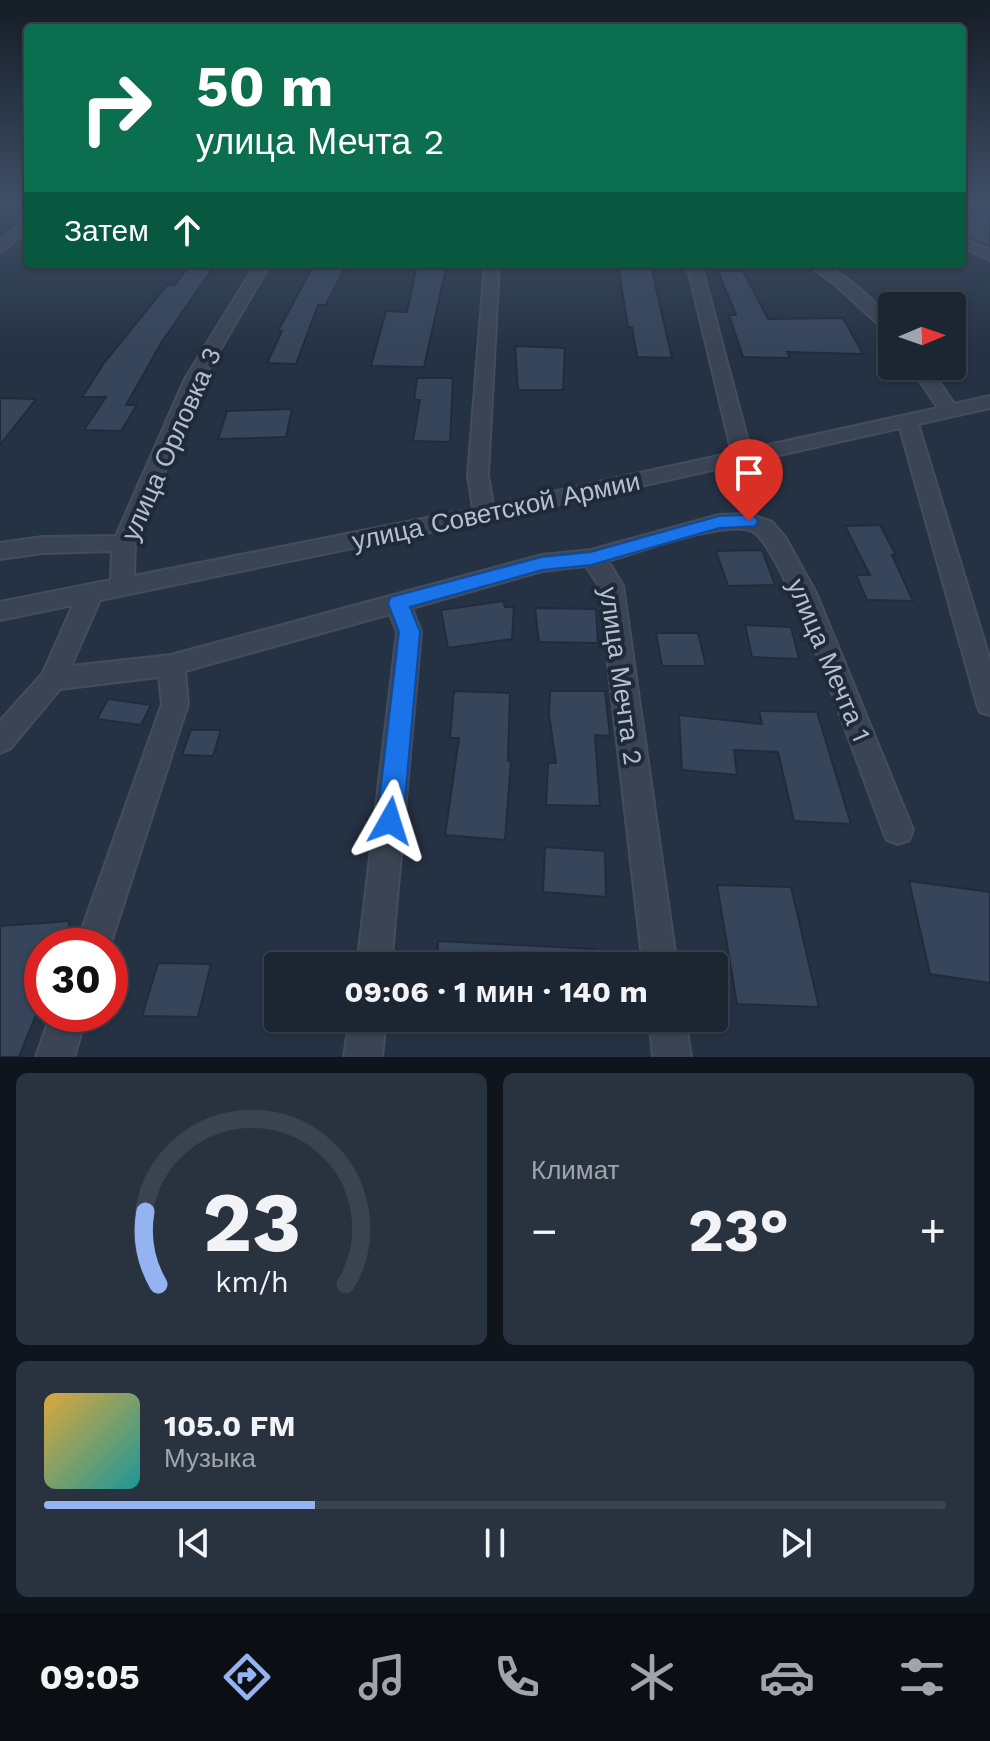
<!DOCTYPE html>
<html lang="ru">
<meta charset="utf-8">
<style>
:root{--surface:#1c2633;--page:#29323f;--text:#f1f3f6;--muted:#a0a5ac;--line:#3a434e;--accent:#95b2f1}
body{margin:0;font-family:"Work Sans",sans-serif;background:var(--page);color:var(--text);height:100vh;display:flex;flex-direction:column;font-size:30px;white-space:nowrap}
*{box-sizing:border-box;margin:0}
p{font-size:26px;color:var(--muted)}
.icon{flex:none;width:44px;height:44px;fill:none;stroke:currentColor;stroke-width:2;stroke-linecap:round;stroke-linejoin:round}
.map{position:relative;height:1057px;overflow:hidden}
.details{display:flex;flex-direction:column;gap:16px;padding:16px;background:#0f151c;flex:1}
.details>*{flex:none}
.banner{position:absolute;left:24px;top:24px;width:942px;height:244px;border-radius:8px;box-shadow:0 2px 6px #0004,0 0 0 2px var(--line);background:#0b6e4f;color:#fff;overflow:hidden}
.needle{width:52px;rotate:88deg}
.fabs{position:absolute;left:878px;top:292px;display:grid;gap:16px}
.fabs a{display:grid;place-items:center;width:88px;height:88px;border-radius:8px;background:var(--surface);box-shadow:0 2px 6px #0004,0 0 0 2px var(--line);font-size:40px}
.speed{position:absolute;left:24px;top:928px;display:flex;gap:16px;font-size:40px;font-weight:700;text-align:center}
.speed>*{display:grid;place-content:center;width:104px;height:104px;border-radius:50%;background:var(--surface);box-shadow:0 2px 6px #0004,0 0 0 2px var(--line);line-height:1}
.speed .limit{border:12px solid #d22;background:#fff;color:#111}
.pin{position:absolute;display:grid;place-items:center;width:68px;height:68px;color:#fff;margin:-82px -34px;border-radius:50% 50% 50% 0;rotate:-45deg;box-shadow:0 0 8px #0007}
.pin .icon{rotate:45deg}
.me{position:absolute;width:88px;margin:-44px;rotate:6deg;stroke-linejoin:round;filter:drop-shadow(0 0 6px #0008)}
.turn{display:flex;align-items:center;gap:28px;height:168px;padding:0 40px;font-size:36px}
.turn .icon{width:104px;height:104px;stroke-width:2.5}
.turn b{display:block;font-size:56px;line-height:68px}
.then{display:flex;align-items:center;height:76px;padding:0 40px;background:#0003;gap:16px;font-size:30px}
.big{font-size:60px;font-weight:700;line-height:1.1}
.details .tile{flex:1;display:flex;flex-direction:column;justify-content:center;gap:12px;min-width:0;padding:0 28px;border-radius:12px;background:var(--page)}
.details .dial{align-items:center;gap:0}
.dial svg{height:208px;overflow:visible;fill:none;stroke:var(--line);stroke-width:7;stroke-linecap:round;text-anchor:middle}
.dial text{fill:var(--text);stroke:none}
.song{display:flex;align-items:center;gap:24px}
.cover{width:96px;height:96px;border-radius:12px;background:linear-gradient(135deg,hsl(40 70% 55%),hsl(180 70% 35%))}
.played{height:8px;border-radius:4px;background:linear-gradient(90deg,var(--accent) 30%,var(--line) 30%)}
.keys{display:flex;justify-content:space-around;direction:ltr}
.heat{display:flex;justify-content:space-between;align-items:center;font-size:44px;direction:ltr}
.details .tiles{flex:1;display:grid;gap:16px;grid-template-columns:1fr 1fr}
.tile:last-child{grid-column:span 2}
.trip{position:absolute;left:264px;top:952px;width:464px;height:80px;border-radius:8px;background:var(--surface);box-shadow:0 2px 6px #0004,0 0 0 2px var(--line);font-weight:700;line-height:80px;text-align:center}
.tab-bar{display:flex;height:128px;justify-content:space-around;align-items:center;background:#0b0f14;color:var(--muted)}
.tab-bar .icon{width:56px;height:56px}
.tab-bar .on{color:var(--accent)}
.tab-bar b{font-size:36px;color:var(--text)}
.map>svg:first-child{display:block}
</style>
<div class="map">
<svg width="990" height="1057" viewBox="0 0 990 1057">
<rect width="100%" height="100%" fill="#253244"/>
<path fill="#37455b" stroke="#202b3b" stroke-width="2" d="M 990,212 L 990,247 L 962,235 L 962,217 Z
M 190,264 L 216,264 L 163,340 L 126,405 L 137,405 L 121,431 L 84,430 L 106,397 L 82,397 L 104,363 L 167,285 L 175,285 Z
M 314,264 L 347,264 L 326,305 L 318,305 L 296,364 L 267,363 L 282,331 L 278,331 Z
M 417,264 L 447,264 L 424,367 L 371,366 L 386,311 L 407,312 Z
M 618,265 L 651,266 L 672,358 L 637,357 L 632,327 L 628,327 Z
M 718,271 L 743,271 L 768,319 L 843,318 L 863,354 L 787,352 L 790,358 L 743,357 L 729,315 L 736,315 Z
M 515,346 L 565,348 L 563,390 L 518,390 Z
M 417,378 L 453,378 L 450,442 L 413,441 L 420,400 L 414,400 Z
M 0,398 L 36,399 L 0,445 Z
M 292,409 L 286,437 L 218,439 L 227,411 Z
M 880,525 L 896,555 L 892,555 L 913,601 L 867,600 L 856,575 L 870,575 L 845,526 Z
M 762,550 L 775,585 L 728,586 L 716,551 Z
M 503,601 L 505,607 L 514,607 L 512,639 L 448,648 L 441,610 Z
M 535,608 L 596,609 L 598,643 L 539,642 Z
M 745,625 L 791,627 L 799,659 L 752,657 Z
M 656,633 L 698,633 L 706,666 L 662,666 Z
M 454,691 L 510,693 L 508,761 L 511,761 L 505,840 L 445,835 L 459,738 L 450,738 Z
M 550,691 L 605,691 L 610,736 L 595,735 L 600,806 L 546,805 L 548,763 L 556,763 L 549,715 Z
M 108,699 L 151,705 L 141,725 L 97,719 Z
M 759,711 L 817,712 L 851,824 L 794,821 L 778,752 L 734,750 L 737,775 L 682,770 L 679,715 L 762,724 Z
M 191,730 L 221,730 L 213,756 L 182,755 Z
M 545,847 L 605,851 L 606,897 L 543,892 Z
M 909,881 L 990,892 L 990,983 L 930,974 Z
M 717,885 L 791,887 L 819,1007 L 737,1004 Z
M 70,921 L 63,946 L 42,946 L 42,1000 L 19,1057 L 0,1057 L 0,926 Z
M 438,941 L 595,949 L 594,966 L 437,966 Z
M 158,963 L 211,964 L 198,1017 L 142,1016 Z"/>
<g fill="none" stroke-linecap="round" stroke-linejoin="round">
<defs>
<path id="minor" d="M 28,218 L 28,229 L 0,253 L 0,241 Z
M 962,238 L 990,250 L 990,260 L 962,247 Z
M 256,264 L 270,264 L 203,379 L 135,543 L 134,576 L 473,509 L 468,475 L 485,264 L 499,264 L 488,475 L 493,505 L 732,453 L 687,264 L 701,264 L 750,449 L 938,408 L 910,366 L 928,366 L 954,404 L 990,396 L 990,408 L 918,424 L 990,660 L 990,715 L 980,712 L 977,704 L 900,428 L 484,521 L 100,600 L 71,666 L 171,655 L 542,555 L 591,550 L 719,515 L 749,514 L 772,522 L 785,537 L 816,593 L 913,830 L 909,840 L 898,844 L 887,840 C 867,794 784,540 750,530 C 722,521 639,552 608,561 L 623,586 L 677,966 L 643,966 L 599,586 L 586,566 L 542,571 L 412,608 L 421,632 L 391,966 L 357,966 L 397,632 L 390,614 L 185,671 L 188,704 L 110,946 L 76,946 L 162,704 L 159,677 L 60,689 L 10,749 L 0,753 L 0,721 L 43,673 L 73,605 L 0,620 L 0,602 L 111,580 L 112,551 L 43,553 L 0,559 L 0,543 L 43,537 L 116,536 L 185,379 Z
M 807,264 C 841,264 868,298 892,319 L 892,333 L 886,331 L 837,286 Z
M 51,1014 L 87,1014 L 74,1057 L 36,1057 Z
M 350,1018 L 386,1018 L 382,1057 L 344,1057 Z
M 649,1018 L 685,1018 L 691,1057 L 653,1057 Z"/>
</defs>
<use href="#minor" stroke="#434d5d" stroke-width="4"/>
<use href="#minor" fill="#3a4454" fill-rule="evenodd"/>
</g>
<linearGradient id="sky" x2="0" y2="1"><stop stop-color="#141c25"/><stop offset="0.58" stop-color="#404f67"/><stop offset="1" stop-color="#404f67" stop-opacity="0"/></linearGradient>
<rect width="990" height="351" fill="url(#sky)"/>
<path fill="#1a73e8" stroke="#114b97" stroke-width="2" d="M 749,515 L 755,517 L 758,521 L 755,526 L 719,528 L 591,565 L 542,570 L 410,607 L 420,632 L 403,821 L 399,829 L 390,833 L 381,829 L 377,821 L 399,632 L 388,603 L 391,597 L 542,557 L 591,552 L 719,516 Z"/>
<g text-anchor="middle" stroke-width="8" stroke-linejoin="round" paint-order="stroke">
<g font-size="26" fill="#b7bfcd" stroke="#1e2939">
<text transform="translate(171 444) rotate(-66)" y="9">улица Орловка 3</text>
<text transform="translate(496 511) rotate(-12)" y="9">улица Советской Армии</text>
<text transform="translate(829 660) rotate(67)" y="9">улица Мечта 1</text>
<text transform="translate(621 676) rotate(82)" y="9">улица Мечта 2</text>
</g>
</g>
</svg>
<div class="fabs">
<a><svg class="needle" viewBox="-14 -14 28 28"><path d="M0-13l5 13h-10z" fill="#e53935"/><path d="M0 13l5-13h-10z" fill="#a0a5ac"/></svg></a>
</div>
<div class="speed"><div class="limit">30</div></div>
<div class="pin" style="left:749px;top:521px;background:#d93025"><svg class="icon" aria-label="arrive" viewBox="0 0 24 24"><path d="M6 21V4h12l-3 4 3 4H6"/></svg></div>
<svg class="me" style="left:390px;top:821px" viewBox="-20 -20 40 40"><path d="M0-17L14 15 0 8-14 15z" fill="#1a73e8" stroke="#fff" stroke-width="4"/></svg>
<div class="trip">09:06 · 1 мин · 140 m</div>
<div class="banner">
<div class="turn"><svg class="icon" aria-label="right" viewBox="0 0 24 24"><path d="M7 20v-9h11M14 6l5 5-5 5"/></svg><div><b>50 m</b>улица Мечта 2</div></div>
<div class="then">Затем<svg class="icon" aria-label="ahead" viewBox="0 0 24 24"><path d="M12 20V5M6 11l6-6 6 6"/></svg></div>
</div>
</div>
<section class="details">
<div class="tiles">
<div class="tile dial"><svg viewBox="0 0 100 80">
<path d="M14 69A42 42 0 1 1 86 69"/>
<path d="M14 69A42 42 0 0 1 9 41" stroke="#95b2f1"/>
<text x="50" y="56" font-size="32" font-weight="700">23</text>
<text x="50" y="72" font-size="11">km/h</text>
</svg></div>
<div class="tile"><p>Климат</p>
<div class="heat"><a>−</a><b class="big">23°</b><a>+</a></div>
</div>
<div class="tile">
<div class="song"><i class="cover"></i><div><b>105.0 FM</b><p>Музыка</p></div></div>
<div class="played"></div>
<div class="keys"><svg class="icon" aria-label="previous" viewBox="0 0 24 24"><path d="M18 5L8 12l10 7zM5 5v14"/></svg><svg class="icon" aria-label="pause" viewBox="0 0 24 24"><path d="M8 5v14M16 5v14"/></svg><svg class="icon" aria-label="next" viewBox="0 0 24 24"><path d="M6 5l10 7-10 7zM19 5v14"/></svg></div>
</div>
</div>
</section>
<nav class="tab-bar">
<b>09:05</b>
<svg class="icon on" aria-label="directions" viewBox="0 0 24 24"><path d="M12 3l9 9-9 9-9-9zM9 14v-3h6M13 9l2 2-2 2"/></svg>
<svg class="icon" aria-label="music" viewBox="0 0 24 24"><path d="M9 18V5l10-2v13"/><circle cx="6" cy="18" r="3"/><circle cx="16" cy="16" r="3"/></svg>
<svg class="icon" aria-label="phone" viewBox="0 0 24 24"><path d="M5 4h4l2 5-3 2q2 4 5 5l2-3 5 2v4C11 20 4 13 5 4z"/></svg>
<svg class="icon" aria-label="climate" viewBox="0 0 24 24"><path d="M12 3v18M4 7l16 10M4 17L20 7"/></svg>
<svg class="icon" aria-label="car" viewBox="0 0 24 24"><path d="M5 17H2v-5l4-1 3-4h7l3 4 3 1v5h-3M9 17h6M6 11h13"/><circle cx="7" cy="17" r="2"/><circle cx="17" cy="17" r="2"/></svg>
<svg class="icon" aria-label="filters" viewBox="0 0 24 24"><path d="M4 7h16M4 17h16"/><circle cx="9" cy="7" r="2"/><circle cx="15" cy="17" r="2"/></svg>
</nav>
